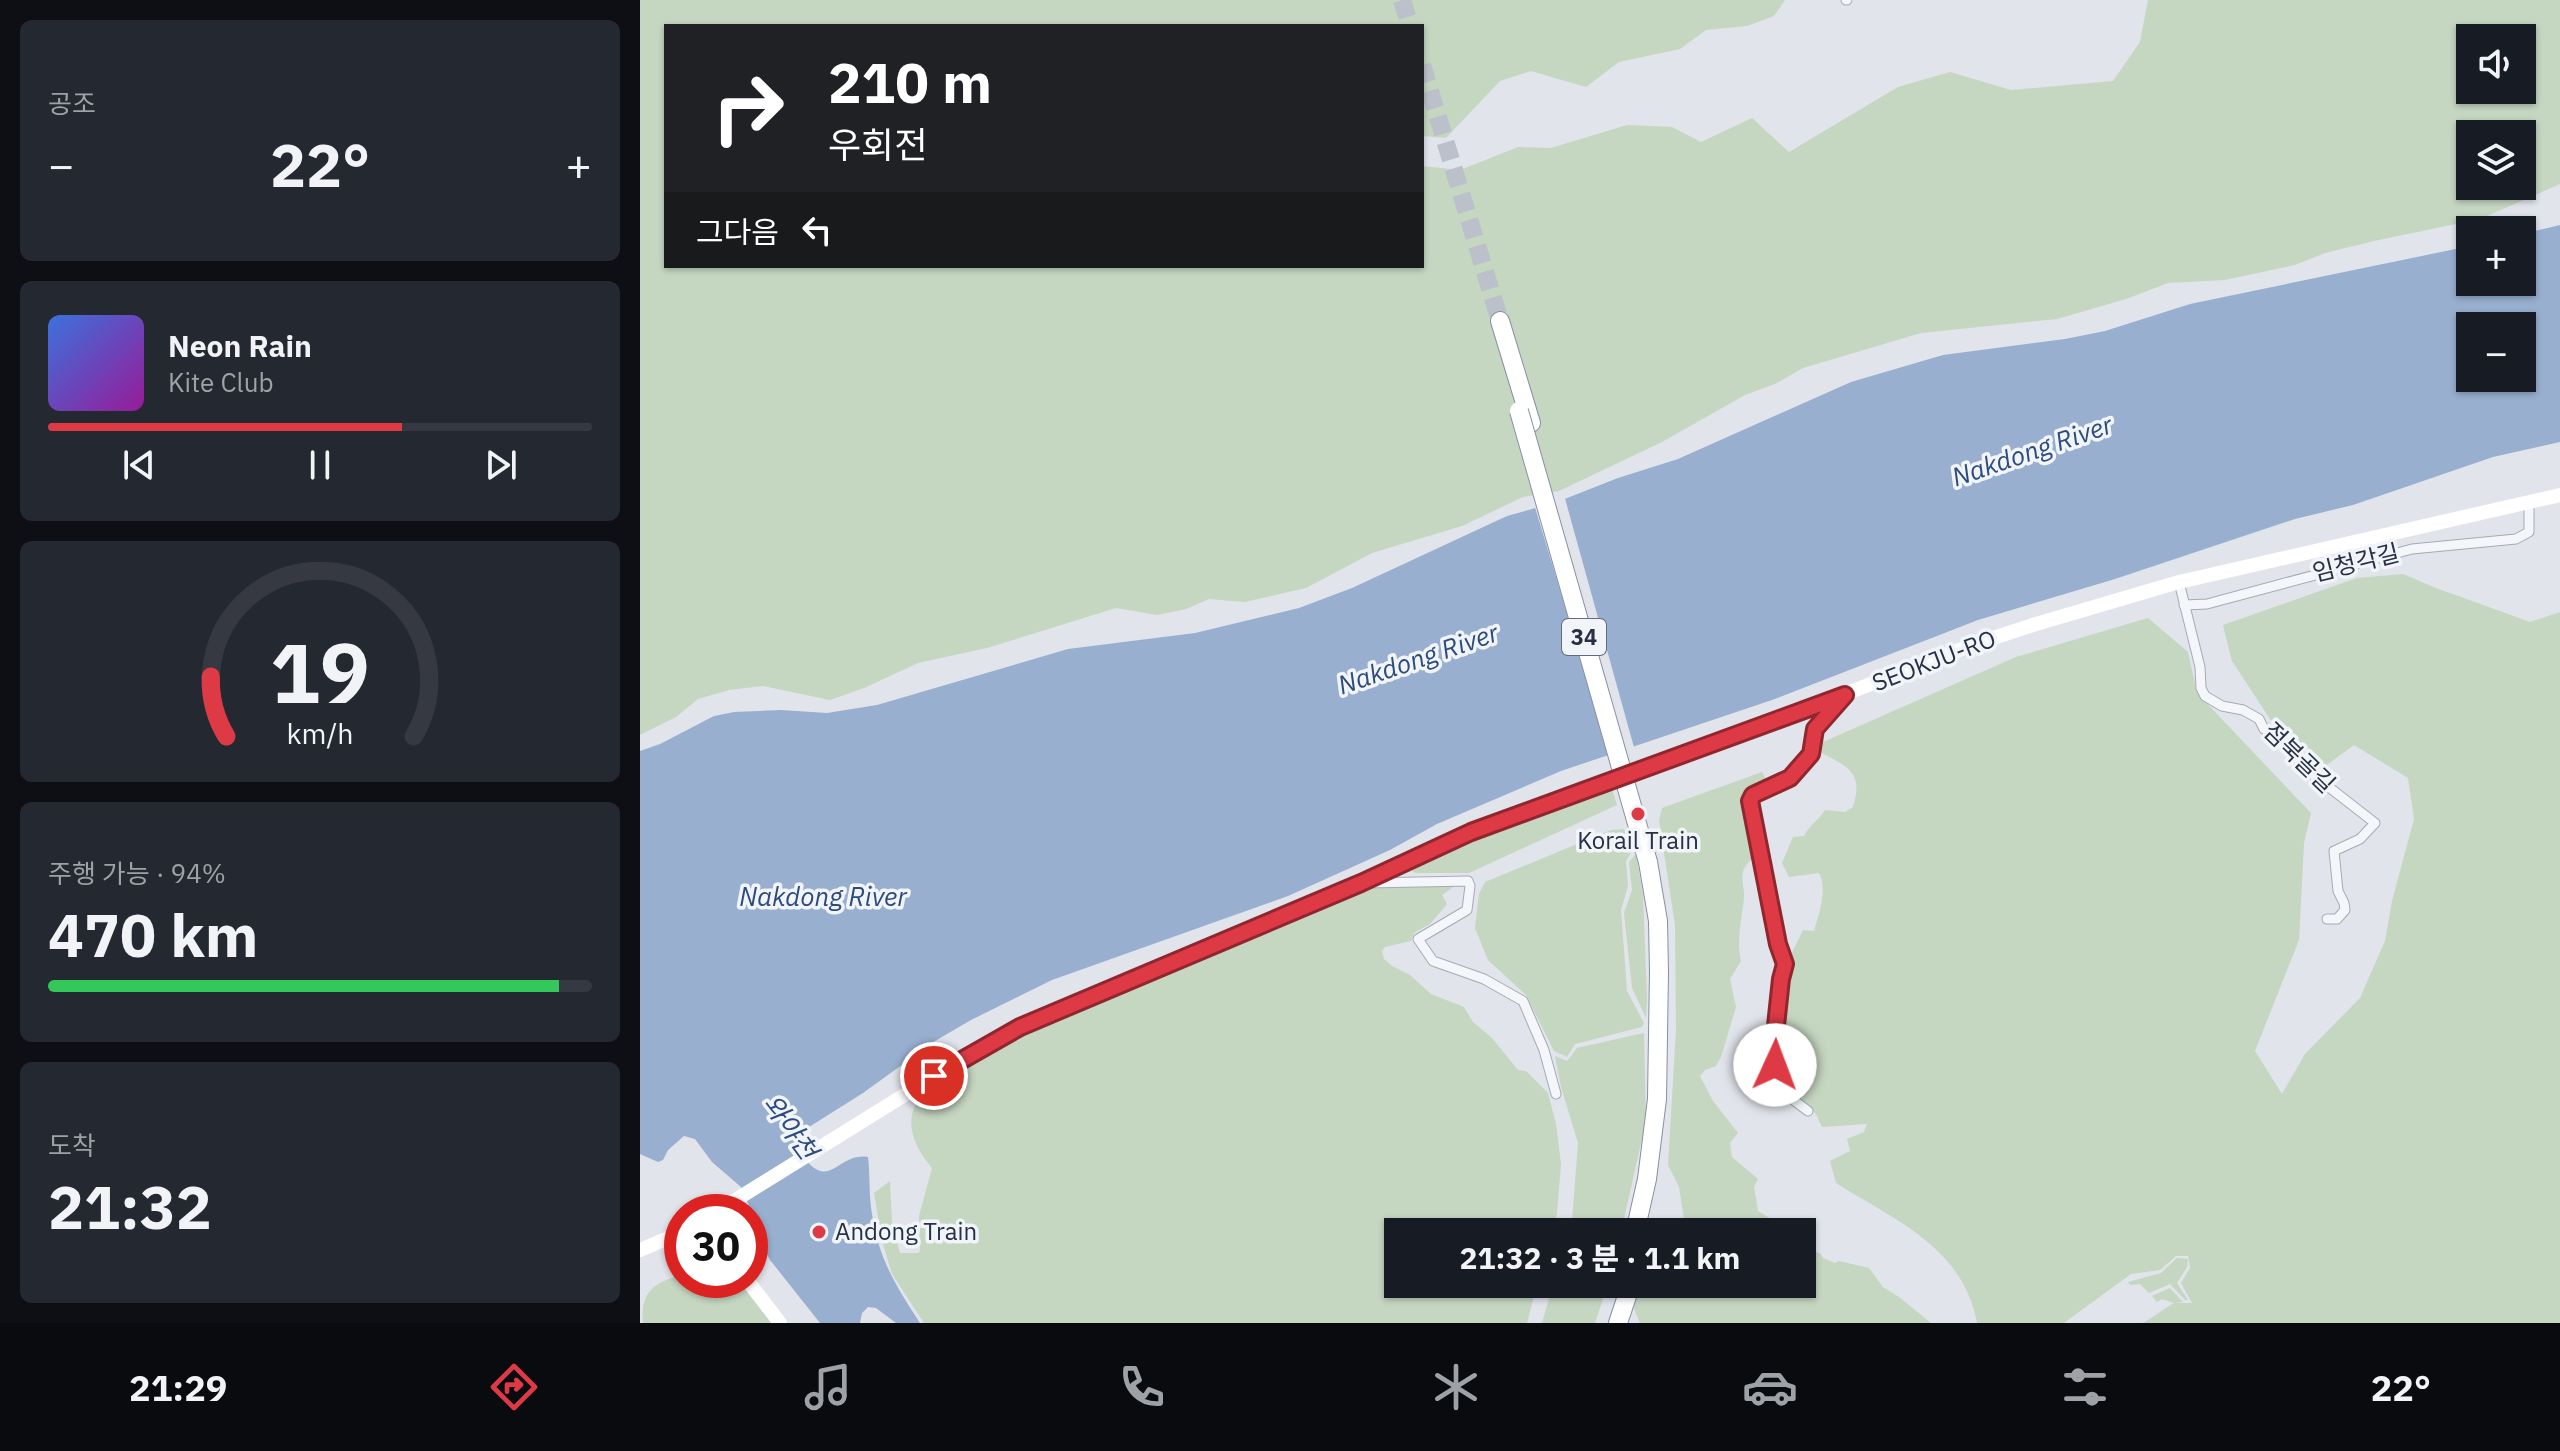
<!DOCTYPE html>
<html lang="ko">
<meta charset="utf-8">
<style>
:root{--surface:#171b24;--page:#242831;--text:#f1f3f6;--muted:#9ea1a6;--line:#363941;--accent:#dd3a46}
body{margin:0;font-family:"IBM Plex Sans","Noto Sans KR",sans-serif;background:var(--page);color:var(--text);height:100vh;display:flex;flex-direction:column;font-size:30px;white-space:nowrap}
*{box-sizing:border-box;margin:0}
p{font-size:26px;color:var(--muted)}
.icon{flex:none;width:44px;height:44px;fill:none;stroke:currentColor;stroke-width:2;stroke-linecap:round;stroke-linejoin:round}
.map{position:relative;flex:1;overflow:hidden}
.details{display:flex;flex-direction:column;gap:20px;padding:20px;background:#0d0f14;width:640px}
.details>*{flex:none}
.banner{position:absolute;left:24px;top:24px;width:760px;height:244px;border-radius:0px;box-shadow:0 2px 6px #0004;background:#202124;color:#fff;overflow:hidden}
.tools{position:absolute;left:1816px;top:24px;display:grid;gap:16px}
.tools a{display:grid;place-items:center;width:80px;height:80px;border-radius:0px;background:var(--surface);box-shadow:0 2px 6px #0004;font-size:40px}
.speed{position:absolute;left:24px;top:1194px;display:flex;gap:16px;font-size:40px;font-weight:700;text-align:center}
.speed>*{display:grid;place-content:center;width:104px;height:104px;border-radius:50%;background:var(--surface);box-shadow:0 2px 6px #0004;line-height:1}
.speed .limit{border:12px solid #d22;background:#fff;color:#111}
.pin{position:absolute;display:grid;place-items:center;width:68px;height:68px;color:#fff;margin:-34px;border:4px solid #fff;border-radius:50%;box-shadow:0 2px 8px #0007}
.me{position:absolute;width:88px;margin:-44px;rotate:2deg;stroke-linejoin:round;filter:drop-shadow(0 0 6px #0008)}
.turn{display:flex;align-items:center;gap:28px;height:168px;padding:0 32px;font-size:36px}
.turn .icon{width:104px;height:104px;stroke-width:2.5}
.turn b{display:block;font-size:56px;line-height:68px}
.then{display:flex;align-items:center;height:76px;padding:0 32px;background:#0003;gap:16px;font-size:30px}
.big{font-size:60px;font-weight:800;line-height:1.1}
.details .tile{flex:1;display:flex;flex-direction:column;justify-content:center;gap:12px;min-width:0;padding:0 28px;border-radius:12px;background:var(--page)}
.details .dial{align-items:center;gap:0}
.dial svg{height:208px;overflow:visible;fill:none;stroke:var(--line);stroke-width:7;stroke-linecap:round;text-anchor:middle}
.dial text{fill:var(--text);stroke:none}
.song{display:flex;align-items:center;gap:24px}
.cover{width:96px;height:96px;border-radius:12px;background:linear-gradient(135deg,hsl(220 70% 55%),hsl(300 70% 35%))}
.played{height:8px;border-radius:4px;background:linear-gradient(90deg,var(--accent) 65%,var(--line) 65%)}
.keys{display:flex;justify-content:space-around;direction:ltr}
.heat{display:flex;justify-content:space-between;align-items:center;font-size:44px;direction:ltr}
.charge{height:12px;border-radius:6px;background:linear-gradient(90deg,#34c759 94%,var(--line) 0)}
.trip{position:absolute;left:744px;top:1218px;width:432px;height:80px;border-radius:0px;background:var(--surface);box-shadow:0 2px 6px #0004;font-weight:800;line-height:80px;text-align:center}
.tab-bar{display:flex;height:128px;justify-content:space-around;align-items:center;background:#090b0e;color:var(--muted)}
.tab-bar .icon{width:56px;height:56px}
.tab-bar .current{color:var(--accent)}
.tab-bar b{font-size:36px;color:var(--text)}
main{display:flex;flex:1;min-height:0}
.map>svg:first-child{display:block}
</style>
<main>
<section class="details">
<div class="tile"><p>공조</p>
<div class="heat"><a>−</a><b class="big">22°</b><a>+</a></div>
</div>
<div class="tile">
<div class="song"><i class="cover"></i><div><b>Neon Rain</b><p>Kite Club</p></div></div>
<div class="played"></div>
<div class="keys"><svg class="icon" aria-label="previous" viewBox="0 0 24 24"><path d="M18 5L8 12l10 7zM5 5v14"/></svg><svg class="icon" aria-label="pause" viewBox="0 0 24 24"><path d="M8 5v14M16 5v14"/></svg><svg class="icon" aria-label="next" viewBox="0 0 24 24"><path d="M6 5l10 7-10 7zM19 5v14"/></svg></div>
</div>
<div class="tile dial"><svg viewBox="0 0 100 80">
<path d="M14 69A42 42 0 1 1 86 69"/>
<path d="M14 69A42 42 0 0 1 8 46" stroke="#dd3a46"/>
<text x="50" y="56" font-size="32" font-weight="700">19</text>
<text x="50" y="72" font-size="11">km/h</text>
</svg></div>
<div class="tile"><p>주행 가능 · 94%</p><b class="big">470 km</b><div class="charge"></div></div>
<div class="tile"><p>도착</p><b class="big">21:32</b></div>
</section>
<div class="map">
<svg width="1920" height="1323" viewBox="0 0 1920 1323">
<rect width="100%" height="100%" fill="#e1e4eb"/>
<path fill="#c5d6c1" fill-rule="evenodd" d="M 0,0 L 1145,0 L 1134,16 L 1107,26 L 1066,30 L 1040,49 L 979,62 L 946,87 L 891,71 L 860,81 L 806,138 L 782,136 L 782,26 L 26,26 L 26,266 L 782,266 L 782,166 L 820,170 L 878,147 L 911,148 L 987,125 L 1032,127 L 1061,142 L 1112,118 L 1149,152 L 1258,87 L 1310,72 L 1371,90 L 1473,81 L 1500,42 L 1508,0 L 1920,0 L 1920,184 L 1840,219 L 1734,241 L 1685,253 L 1655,265 L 1585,280 L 1528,283 L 1486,299 L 1417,319 L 1281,333 L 1163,368 L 1135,384 L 1105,395 L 1022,442 L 919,491 L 883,497 L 822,526 L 732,553 L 666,588 L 605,602 L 569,599 L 546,609 L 517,615 L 476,608 L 347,648 L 278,663 L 224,688 L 190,700 L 123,686 L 89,690 L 58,699 L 36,717 L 0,735 ZM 1830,38 L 1882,38 L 1882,90 L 1830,90 ZM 1830,134 L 1882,134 L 1882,186 L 1830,186 Z
M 1763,574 L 1796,588 L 1890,622 L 1920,612 L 1920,1323 L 1503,1323 L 1534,1303 L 1522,1299 L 1517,1302 L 1512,1296 L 1530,1288 L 1543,1302 L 1535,1303 L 1552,1303 L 1541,1283 L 1550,1268 L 1548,1256 L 1536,1256 L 1520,1270 L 1491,1274 L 1424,1323 L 1337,1323 C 1323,1247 1256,1221 1196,1183 L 1190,1161 L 1210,1151 L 1207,1139 L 1224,1132 L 1227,1124 L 1182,1127 L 1176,1114 L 1142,1084 L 1147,974 L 1150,957 L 1163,930 L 1174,931 C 1179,913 1188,890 1179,873 L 1149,877 L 1142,863 L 1153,837 L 1164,836 C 1170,824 1178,821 1185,810 L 1205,812 L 1213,807 C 1224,772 1208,767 1180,752 L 1183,742 L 1376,657 L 1508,618 L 1548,652 L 1557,693 L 1671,813 L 1664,843 L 1659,940 L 1615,1051 L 1642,1094 L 1665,1054 L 1720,998 L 1745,941 L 1752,901 L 1774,819 L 1768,778 L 1714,745 L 1680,770 L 1636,728 L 1592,661 L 1583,625 L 1717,578 Z
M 1122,772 L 1127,781 L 1111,790 L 1100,803 L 1113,858 C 1110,861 1107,863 1105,867 C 1099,877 1105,888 1104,898 C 1102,919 1096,940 1101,961 L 1090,979 L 1096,1007 L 1081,1057 L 1076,1066 L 1065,1070 L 1060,1076 L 1073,1101 L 1098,1133 L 1090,1143 L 1092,1157 L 1118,1179 L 1114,1187 L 1118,1211 L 1141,1225 L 1146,1232 L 1046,1232 L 1039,1187 L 1028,1165 L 1036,1030 L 1035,925 L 1019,820 L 1022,808 Z
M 971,786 L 977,805 L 829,873 L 775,873 L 770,869 L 806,850 Z
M 984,829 L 992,851 L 986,861 L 988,886 L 981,910 L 987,991 L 1004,1023 L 1002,1027 L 935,1044 L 927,1057 L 914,1051 L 886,995 L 848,960 L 835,928 L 839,894 L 845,882 L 971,830 Z
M 996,854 L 1003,894 L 1007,1000 L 1006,1018 L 992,988 L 984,913 L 992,890 L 989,862 Z
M 816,885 L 802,895 L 807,904 L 790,924 L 774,933 L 771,941 L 745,947 L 742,951 L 744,959 L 752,966 L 770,975 L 791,994 L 824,1007 L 833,1022 L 852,1038 L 878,1070 L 886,1071 L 908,1093 L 916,1124 L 921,1164 L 917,1213 L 912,1232 L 758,1232 L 758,1284 L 897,1284 L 887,1323 L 284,1323 L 252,1274 L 242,1241 L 234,1193 L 250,1181 L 252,1223 L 260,1253 L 278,1253 L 280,1251 L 279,1216 L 292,1168 C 271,1143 261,1116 286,1090 L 380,1034 L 727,888 Z
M 1004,1033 L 1006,1121 L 981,1232 L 929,1232 L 932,1221 L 938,1143 L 921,1087 L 915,1056 L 927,1061 L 937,1048 Z
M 1162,1249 L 1180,1253 L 1183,1258 L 1195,1263 L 1199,1261 L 1229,1268 L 1243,1287 L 1259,1297 L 1291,1323 L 1000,1323 L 992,1304 L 1000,1284 L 1162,1284 Z
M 1537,1258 L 1548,1259 L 1547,1267 L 1537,1283 L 1548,1300 L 1545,1300 L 1530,1284 L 1509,1293 L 1500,1284 L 1490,1285 L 1488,1282 L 1521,1273 Z
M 42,1275 L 42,1280 L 50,1280 L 72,1295 L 92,1280 L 101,1280 L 133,1323 L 3,1323 C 0,1290 16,1282 42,1275 Z
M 913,1284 L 968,1284 L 955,1323 L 902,1323 Z"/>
<path fill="#99afcf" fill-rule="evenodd" d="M 1920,225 L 1920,442 L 1853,457 L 1713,505 L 1655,519 L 1475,579 L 1338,620 L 1132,700 L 921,771 L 797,824 L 750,850 L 648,896 L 412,980 L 331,1020 L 295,1041 L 223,1093 L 169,1127 L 158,1138 L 156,1146 C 189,1199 195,1152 228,1157 C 230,1172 229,1191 231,1207 C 237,1256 254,1283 280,1323 L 256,1323 L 236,1308 L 228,1307 L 222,1313 L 220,1323 L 180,1323 L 130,1260 L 117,1235 L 110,1208 L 101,1187 L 72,1162 L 55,1139 L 44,1136 L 28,1150 L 23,1160 L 18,1162 L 0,1154 L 0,751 L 20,744 L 74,716 L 94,712 L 141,710 L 187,713 L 237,705 L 428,649 L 555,633 L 659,608 L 712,588 L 867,516 L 917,502 L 978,478 L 1038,459 L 1211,382 L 1303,355 L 1425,339 L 1465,331 L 1550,304 L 1830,246 L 1830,282 L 1882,282 L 1882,234 ZM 1830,326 L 1882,326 L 1882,378 L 1830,378 Z"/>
<path fill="#e1e4eb" d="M 924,495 L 995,751 L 971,759 L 894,504 Z"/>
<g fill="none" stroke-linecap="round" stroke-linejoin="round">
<path stroke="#bcc0ca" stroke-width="18" stroke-dasharray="18 9" stroke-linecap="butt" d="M 762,0 L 770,26
M 782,65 L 860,321"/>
<defs>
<path id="street" d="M 1206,0 L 1207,0
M 1539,582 L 1560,667 L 1561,688 L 1565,696 L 1582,706 L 1603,710 L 1619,719 L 1624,729 L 1640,737 L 1652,750 L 1663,767 L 1735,823 L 1720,839 L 1694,851 L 1698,891 L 1704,903 L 1705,910 L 1697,919 L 1687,919
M 1544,605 L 1567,604 L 1772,549 L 1876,539 L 1889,532 L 1889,501
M 728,883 L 828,881 L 830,886 L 827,910 L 778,939 L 793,961 L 844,979 L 883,1001 L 904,1050 L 916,1094
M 1168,1111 L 1136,1087 L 1135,1035 L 1141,979 L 1145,964 L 1138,944 L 1110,801 L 1113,795 L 1150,778 L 1171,754 L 1175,729 L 1203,698"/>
<path id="highway" d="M 860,321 L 891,423
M 995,1232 L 1007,1179 L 1017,1099 L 1019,972 L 1018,921 L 1008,862
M 978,1323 L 991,1284"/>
</defs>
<use href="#street" stroke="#a5aab6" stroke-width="11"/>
<use href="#highway" stroke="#8790a4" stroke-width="20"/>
<use href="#street" stroke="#f5f6f9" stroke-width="9"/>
<path stroke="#fff" stroke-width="14" d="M 76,1212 L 316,1063 L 380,1027 L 721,883 L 831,832 L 932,793 L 1070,746 L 1332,645 L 1396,624 L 1539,582 L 1920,495
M 0,1250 L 42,1232
M 107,1280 L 140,1323"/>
<use href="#highway" stroke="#fff" stroke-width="18"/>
<defs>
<path id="highway-bridge" d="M 879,411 L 1008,862"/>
</defs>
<use href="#highway-bridge" stroke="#8790a4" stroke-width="20" stroke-linecap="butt"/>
<use href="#highway-bridge" stroke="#fff" stroke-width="18"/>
</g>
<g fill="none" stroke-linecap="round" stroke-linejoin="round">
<defs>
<path id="route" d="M 294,1076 L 380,1027 L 721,883 L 831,832 L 1205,695 L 1175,729 L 1171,754 L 1150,778 L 1113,795 L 1110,801 L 1138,944 L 1145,964 L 1141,979 L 1135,1035 L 1135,1065"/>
</defs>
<use href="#route" stroke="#90262e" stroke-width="20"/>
<use href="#route" stroke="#dd3a46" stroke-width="14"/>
</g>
<g fill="#dd3a46" stroke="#f1f4f8" stroke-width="3">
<circle cx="998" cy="814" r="8"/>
<circle cx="179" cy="1232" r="8"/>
</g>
<g text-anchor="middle" stroke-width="7" stroke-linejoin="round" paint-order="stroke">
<rect fill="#f1f4f8" stroke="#646b7b" stroke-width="2" x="922" y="619" width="44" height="36" rx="6"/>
<g font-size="22" font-weight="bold" fill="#273045">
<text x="944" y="645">34</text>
</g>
<g font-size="24" fill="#273045" stroke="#f1f4f8">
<text transform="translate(1716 563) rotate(-14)" y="8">임청각길</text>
<text transform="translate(1294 661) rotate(-21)" y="8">SEOKJU-RO</text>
<text transform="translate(1659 758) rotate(44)" y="8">점북골길</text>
</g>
<g font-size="24" fill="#273045" stroke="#f1f4f8">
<text x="998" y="849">Korail Train</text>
<text x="195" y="1240" text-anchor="start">Andong Train</text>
</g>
<g font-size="26" font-style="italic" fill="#2d4b7e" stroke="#f1f4f8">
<text transform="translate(1392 451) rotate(-19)" y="9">Nakdong River</text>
<text transform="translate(778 659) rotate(-19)" y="9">Nakdong River</text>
<text x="183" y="906">Nakdong River</text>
<text transform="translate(150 1127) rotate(54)" y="9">와야천</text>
</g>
</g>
</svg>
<div class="tools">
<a><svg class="icon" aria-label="sound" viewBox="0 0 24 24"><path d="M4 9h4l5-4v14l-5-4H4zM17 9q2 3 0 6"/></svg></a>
<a><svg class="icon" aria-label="layers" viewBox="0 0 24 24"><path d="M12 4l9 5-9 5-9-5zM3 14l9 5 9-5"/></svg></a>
<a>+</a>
<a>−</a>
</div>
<div class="speed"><div class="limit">30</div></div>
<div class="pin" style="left:294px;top:1076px;background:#d93025"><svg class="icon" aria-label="arrive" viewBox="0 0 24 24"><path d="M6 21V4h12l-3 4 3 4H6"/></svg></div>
<svg class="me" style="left:1135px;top:1065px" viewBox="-20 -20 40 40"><circle r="19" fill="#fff"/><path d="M0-13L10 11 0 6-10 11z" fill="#dd3a46"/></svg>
<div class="trip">21:32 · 3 분 · 1.1 km</div>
<div class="banner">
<div class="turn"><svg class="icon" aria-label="right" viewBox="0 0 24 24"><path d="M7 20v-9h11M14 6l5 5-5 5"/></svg><div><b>210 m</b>우회전</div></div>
<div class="then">그다음<svg class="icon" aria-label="left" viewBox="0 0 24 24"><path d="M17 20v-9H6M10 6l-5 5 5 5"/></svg></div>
</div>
</div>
</main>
<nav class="tab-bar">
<b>21:29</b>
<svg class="icon current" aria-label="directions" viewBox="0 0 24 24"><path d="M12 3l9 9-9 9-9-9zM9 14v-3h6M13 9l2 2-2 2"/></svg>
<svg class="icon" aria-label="music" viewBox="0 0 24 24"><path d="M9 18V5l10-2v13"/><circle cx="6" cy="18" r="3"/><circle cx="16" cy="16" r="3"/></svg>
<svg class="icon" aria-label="phone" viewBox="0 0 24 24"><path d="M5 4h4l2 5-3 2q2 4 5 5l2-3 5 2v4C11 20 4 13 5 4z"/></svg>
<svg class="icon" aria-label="climate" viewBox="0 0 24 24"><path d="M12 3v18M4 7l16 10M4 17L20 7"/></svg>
<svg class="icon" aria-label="car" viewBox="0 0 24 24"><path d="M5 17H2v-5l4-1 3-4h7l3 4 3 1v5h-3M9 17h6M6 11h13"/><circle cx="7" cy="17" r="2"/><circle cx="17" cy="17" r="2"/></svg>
<svg class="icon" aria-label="filters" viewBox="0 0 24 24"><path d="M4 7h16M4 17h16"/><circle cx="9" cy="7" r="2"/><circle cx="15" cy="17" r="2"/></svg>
<b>22°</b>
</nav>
